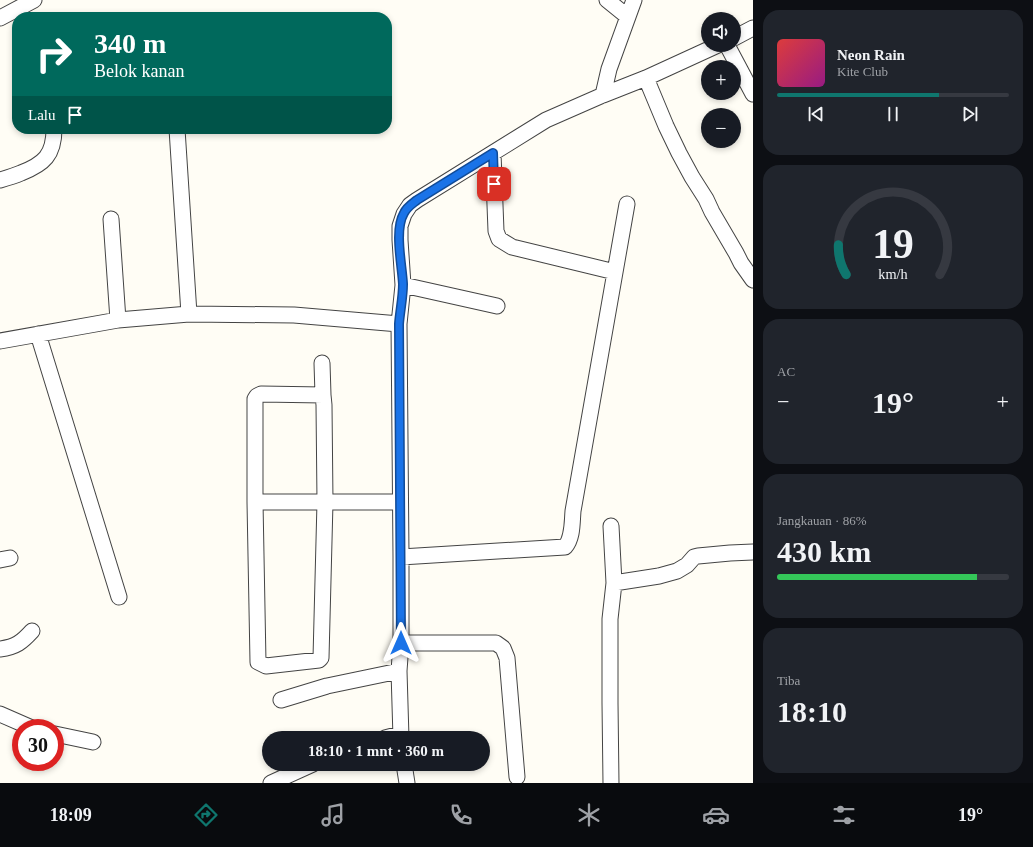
<!DOCTYPE html>
<html lang="id">
<meta charset="utf-8">
<style>
:root{--surface:#171b24;--page:#20242c;--text:#f1f3f6;--muted:#9ea1a6;--line:#363941;--accent:#0f766e}
body{margin:0;font-family:"Times New Roman",serif;background:var(--page);color:var(--text);height:100vh;display:flex;flex-direction:column;font-size:15px;white-space:nowrap}
*{box-sizing:border-box;margin:0}
p{font-size:13px;color:var(--muted)}
.icon{flex:none;width:22px;height:22px;fill:none;stroke:currentColor;stroke-width:2;stroke-linecap:round;stroke-linejoin:round}
.map{position:relative;flex:1;overflow:hidden}
.sheet{display:flex;flex-direction:column;gap:10px;padding:10px;background:#0d0f14;width:280px}
.sheet>*{flex:none}
.hud{position:absolute;left:12px;top:12px;width:380px;height:122px;border-radius:16px;box-shadow:0 2px 6px #0003;background:#00695c;color:#fff;overflow:hidden}
.fabs{position:absolute;left:701px;top:12px;display:grid;gap:8px}
.fabs a{display:grid;place-items:center;width:40px;height:40px;border-radius:50%;background:var(--surface);box-shadow:0 2px 6px #0003;font-size:20px}
.speed{position:absolute;left:12px;top:719px;display:flex;gap:8px;font-size:20px;font-weight:700;text-align:center}
.speed>*{display:grid;place-content:center;width:52px;height:52px;border-radius:50%;background:var(--surface);box-shadow:0 2px 6px #0003;line-height:1}
.speed .limit{border:6px solid #d22;background:#fff;color:#111}
.pin{position:absolute;display:grid;place-items:center;width:34px;height:34px;color:#fff;margin:-17px;border-radius:8px;box-shadow:0 2px 6px #0006}
.me{position:absolute;width:44px;margin:-22px;rotate:0deg;stroke-linejoin:round;filter:drop-shadow(0 0 3px #0008)}
.turn{display:flex;align-items:center;gap:14px;height:84px;padding:0 16px;font-size:18px}
.turn .icon{width:52px;height:52px;stroke-width:2.5}
.turn b{display:block;font-size:28px;line-height:34px}
.then{display:flex;align-items:center;height:38px;padding:0 16px;background:#0003;gap:8px;font-size:15px}
.big{font-size:30px;font-weight:600;line-height:1.1}
.sheet .widget{flex:1;display:flex;flex-direction:column;justify-content:center;gap:6px;min-width:0;padding:0 14px;border-radius:16px;background:var(--page)}
.sheet .dial{align-items:center;gap:0}
.dial svg{height:104px;overflow:visible;fill:none;stroke:var(--line);stroke-width:7;stroke-linecap:round;text-anchor:middle}
.dial text{fill:var(--text);stroke:none}
.song{display:flex;align-items:center;gap:12px}
.cover{width:48px;height:48px;border-radius:6px;background:linear-gradient(135deg,hsl(0 70% 55%),hsl(310 70% 35%))}
.played{height:4px;border-radius:2px;background:linear-gradient(90deg,var(--accent) 70%,var(--line) 70%)}
.keys{display:flex;justify-content:space-around;direction:ltr}
.heat{display:flex;justify-content:space-between;align-items:center;font-size:22px;direction:ltr}
.charge{height:6px;border-radius:3px;background:linear-gradient(90deg,#34c759 86%,var(--line) 0)}
.trip{position:absolute;left:262px;top:731px;width:228px;height:40px;border-radius:20px;background:var(--surface);box-shadow:0 2px 6px #0003;font-weight:600;line-height:40px;text-align:center}
.tabs{display:flex;height:64px;justify-content:space-around;align-items:center;background:#090b0e;color:var(--muted)}
.tabs .icon{width:28px;height:28px}
.tabs .on{color:var(--accent)}
.tabs b{font-size:18px;color:var(--text)}
main{display:flex;flex:1;min-height:0}
.map>svg:first-child{display:block}
</style>
<main>
<div class="map">
<svg width="753" height="783" viewBox="0 0 753 783">
<rect width="100%" height="100%" fill="#fffdf5"/>
<g fill="none" stroke-linecap="round" stroke-linejoin="round">
<defs>
<path id="minor" d="M 607,0 L 628,17
M 0,18 L 34,0
M 734,38 L 753,28
M 727,45 L 753,94
M 646,78 L 666,126 L 679,153 L 692,177 L 706,199 L 712,212 L 736,253 L 741,263 L 753,280
M 603,95 L 609,69 L 634,0
M 177,129 L 189,314
M 493,153 L 496,231 L 499,239 L 512,247 L 615,272
M 0,180 C 7,178 14,176 21,173 C 44,164 54,155 54,129
M 111,219 L 118,320
M 403,285 L 497,306
M 38,334 L 119,597
M 0,341 L 118,320 L 189,314 L 294,315 L 399,324
M 322,363 L 323,395
M 261,394 L 323,395 L 324,405 L 325,502 L 321,658 L 319,660 L 266,666 L 258,662 L 255,502 L 255,399 L 257,396 Z
M 255,502 L 400,502
M 611,526 L 614,583 L 610,619 L 610,703 L 611,783
M 401,557 L 565,547 C 573,538 572,522 573,511 L 627,204
M 0,560 L 10,558
M 614,583 L 659,576 L 677,571 L 687,565 L 694,557 L 698,556 L 730,553 L 753,552
M 401,643 L 496,643 L 503,648 L 507,658 L 517,777
M 0,649 C 16,647 22,642 32,631
M 281,700 L 327,686 L 399,671
M 0,714 L 32,728
M 55,734 L 93,742
M 385,738 L 400,734
M 401,738 L 399,671 L 401,643 L 401,557 L 399,324 L 403,285 L 400,240 L 400,226 L 404,214 L 410,205 L 417,200 L 546,120 L 603,95 L 646,78 L 718,45
M 404,764 L 407,783
M 271,783 L 313,764"/>
</defs>
<use href="#minor" stroke="#444" stroke-width="17"/>
<use href="#minor" stroke="#fff" stroke-width="15"/>
</g>
<g fill="none" stroke-linecap="round" stroke-linejoin="round">
<defs>
<path id="route" d="M 401,643 L 399,324 C 400,311 403,297 403,284 C 402,264 394,230 404,213 C 407,207 412,204 417,200 L 493,153 L 494,184"/>
</defs>
<use href="#route" stroke="#114b97" stroke-width="10"/>
<use href="#route" stroke="#1a73e8" stroke-width="7"/>
</g>
</svg>
<div class="fabs">
<a><svg class="icon" aria-label="sound" viewBox="0 0 24 24"><path d="M4 9h4l5-4v14l-5-4H4zM17 9q2 3 0 6"/></svg></a>
<a>+</a>
<a>−</a>
</div>
<div class="speed"><div class="limit">30</div></div>
<div class="pin" style="left:494px;top:184px;background:#d93025"><svg class="icon" aria-label="arrive" viewBox="0 0 24 24"><path d="M6 21V4h12l-3 4 3 4H6"/></svg></div>
<svg class="me" style="left:401px;top:643px" viewBox="-20 -20 40 40"><path d="M0-17L14 15 0 8-14 15z" fill="#1a73e8" stroke="#fff" stroke-width="4"/></svg>
<div class="trip">18:10 · 1 mnt · 360 m</div>
<div class="hud">
<div class="turn"><svg class="icon" aria-label="right" viewBox="0 0 24 24"><path d="M7 20v-9h11M14 6l5 5-5 5"/></svg><div><b>340 m</b>Belok kanan</div></div>
<div class="then">Lalu<svg class="icon" aria-label="arrive" viewBox="0 0 24 24"><path d="M6 21V4h12l-3 4 3 4H6"/></svg></div>
</div>
</div>
<section class="sheet">
<div class="widget">
<div class="song"><i class="cover"></i><div><b>Neon Rain</b><p>Kite Club</p></div></div>
<div class="played"></div>
<div class="keys"><svg class="icon" aria-label="previous" viewBox="0 0 24 24"><path d="M18 5L8 12l10 7zM5 5v14"/></svg><svg class="icon" aria-label="pause" viewBox="0 0 24 24"><path d="M8 5v14M16 5v14"/></svg><svg class="icon" aria-label="next" viewBox="0 0 24 24"><path d="M6 5l10 7-10 7zM19 5v14"/></svg></div>
</div>
<div class="widget dial"><svg viewBox="0 0 100 80">
<path d="M14 69A42 42 0 1 1 86 69"/>
<path d="M14 69A42 42 0 0 1 8 46" stroke="#0f766e"/>
<text x="50" y="56" font-size="32" font-weight="700">19</text>
<text x="50" y="72" font-size="11">km/h</text>
</svg></div>
<div class="widget"><p>AC</p>
<div class="heat"><a>−</a><b class="big">19°</b><a>+</a></div>
</div>
<div class="widget"><p>Jangkauan · 86%</p><b class="big">430 km</b><div class="charge"></div></div>
<div class="widget"><p>Tiba</p><b class="big">18:10</b></div>
</section>
</main>
<nav class="tabs">
<b>18:09</b>
<svg class="icon on" aria-label="directions" viewBox="0 0 24 24"><path d="M12 3l9 9-9 9-9-9zM9 14v-3h6M13 9l2 2-2 2"/></svg>
<svg class="icon" aria-label="music" viewBox="0 0 24 24"><path d="M9 18V5l10-2v13"/><circle cx="6" cy="18" r="3"/><circle cx="16" cy="16" r="3"/></svg>
<svg class="icon" aria-label="phone" viewBox="0 0 24 24"><path d="M5 4h4l2 5-3 2q2 4 5 5l2-3 5 2v4C11 20 4 13 5 4z"/></svg>
<svg class="icon" aria-label="climate" viewBox="0 0 24 24"><path d="M12 3v18M4 7l16 10M4 17L20 7"/></svg>
<svg class="icon" aria-label="car" viewBox="0 0 24 24"><path d="M5 17H2v-5l4-1 3-4h7l3 4 3 1v5h-3M9 17h6M6 11h13"/><circle cx="7" cy="17" r="2"/><circle cx="17" cy="17" r="2"/></svg>
<svg class="icon" aria-label="filters" viewBox="0 0 24 24"><path d="M4 7h16M4 17h16"/><circle cx="9" cy="7" r="2"/><circle cx="15" cy="17" r="2"/></svg>
<b>19°</b>
</nav>
